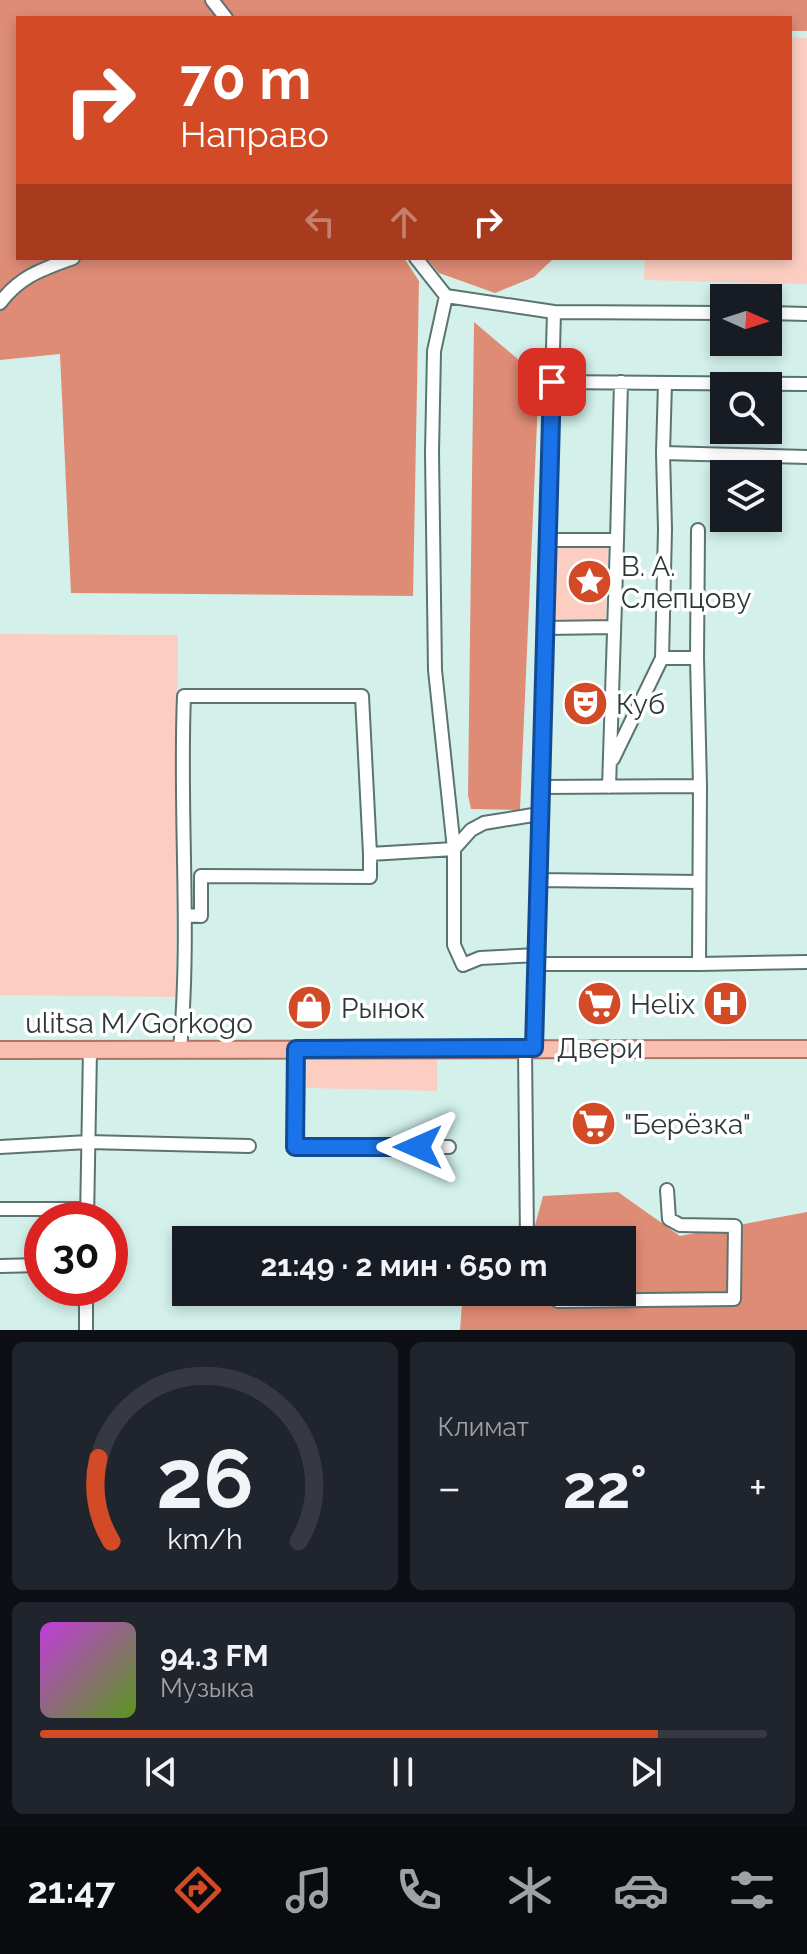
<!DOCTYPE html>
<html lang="ru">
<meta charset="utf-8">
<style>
:root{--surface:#171b24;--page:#20242c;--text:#f1f3f6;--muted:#9ea1a6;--line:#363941;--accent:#d34a26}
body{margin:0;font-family:Raleway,sans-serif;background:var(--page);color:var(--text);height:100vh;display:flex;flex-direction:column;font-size:30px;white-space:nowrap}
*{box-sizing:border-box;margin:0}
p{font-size:26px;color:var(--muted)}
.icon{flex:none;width:44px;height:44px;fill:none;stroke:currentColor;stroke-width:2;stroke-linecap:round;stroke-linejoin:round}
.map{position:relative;height:1330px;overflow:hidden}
.drawer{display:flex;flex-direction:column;gap:12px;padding:12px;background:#0d0f14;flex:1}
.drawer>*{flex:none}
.hud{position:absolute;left:16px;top:16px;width:776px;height:244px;border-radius:0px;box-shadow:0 4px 12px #0003;background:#d34a26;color:#fff;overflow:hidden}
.needle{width:52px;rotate:93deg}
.tools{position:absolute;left:710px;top:284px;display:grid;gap:16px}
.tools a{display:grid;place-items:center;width:72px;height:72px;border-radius:0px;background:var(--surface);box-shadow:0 4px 12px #0003;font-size:40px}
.speed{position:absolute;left:24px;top:1202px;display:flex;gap:16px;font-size:40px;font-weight:700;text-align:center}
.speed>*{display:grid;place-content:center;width:104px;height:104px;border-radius:50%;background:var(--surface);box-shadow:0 4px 12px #0003;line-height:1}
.speed .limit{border:12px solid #d22;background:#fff;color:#111}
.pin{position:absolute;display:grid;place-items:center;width:68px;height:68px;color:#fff;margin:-34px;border-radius:16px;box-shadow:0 4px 12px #0006}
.me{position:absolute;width:88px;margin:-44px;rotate:270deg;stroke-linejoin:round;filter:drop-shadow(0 0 6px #0008)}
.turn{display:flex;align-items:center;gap:28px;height:168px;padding:0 32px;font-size:36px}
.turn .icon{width:104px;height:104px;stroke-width:2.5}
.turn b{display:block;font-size:56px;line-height:68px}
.lanes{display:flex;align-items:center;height:76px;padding:0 32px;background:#0003;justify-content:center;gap:40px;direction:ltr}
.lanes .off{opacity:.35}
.big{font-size:60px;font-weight:700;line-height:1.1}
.drawer .widget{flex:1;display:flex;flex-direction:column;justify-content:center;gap:12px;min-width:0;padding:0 28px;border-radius:12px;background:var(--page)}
.drawer .dial{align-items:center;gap:0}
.dial svg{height:208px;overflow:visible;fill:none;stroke:var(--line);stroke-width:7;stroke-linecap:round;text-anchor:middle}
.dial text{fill:var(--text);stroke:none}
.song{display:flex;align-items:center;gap:24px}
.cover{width:96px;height:96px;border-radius:12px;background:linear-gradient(135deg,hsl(290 70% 55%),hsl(90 70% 35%))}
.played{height:8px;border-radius:4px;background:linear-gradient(90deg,var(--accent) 85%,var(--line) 85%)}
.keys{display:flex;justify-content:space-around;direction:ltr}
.heat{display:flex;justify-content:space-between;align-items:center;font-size:44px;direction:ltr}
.drawer .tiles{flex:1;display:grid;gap:12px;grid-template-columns:1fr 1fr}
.widget:last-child{grid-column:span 2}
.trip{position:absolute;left:172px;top:1226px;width:464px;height:80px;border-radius:0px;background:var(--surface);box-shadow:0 4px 12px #0003;font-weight:700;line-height:80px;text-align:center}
.menu{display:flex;height:128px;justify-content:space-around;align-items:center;background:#090b0e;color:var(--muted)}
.menu .icon{width:56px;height:56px}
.menu .active{color:var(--accent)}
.menu b{font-size:36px;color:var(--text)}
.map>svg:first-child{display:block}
</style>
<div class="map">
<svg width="807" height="1330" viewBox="0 0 807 1330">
<rect width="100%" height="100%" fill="#d3f0eb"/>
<path fill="#fccec2" d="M 790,37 L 807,38 L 807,284 L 644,280 L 645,258 L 790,258 Z
M 556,545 L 608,546 L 606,622 L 554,621 Z
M 0,634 L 178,635 L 176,997 L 0,995 Z
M 307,1056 L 437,1058 L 437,1091 L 306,1088 Z"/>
<path fill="#df8c76" d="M 0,0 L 205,0 L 219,18 L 18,18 L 18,258 L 404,258 L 419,281 L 413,596 L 71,593 L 60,354 L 0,360 Z
M 220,0 L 807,0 L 807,31 L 790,31 L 790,18 L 234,18 Z
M 426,258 L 554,258 L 534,277 L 495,293 L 439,273 Z
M 474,322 L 539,377 L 520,810 L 471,809 L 468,795 Z
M 618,1192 L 680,1236 L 807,1212 L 807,1330 L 460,1330 L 463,1292 L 622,1292 L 622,1240 L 531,1240 L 543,1196 Z"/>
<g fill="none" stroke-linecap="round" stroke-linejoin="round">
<defs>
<path id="minor" d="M 212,0 L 226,18
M 416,258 L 446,296 L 554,312 L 534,1048
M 446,296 L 434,351 L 432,453 L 435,670 L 454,849 L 454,945 L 463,965 L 480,958 L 537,955
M 0,303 C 20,276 43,269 73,258
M 554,312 L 724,313
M 768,313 L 807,314
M 552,382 L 807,384
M 665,383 L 663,453 L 807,457
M 547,540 L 617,540 L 621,382
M 545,628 L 614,627
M 697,658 L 698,530
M 613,759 L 662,658
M 540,787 L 700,786
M 609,787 L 617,540
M 538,880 L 699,882
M 185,915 L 201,916 L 201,876 L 370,877 L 370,854
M 536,964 L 699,964 L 700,786 L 697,658 L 662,658 L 665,529 L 663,453
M 699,964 L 807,962
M 525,1048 L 527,1240
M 180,1049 C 191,932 179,814 184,696 L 362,696 L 370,854 L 454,849 L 471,830 L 484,823 L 539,814
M 296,1049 L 295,1147 L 449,1147
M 0,1147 L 88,1142 L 249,1146
M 0,1209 L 88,1209
M 87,1220 L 90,1050
M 0,1266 L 42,1265
M 543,1292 L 558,1301 L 734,1299 L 735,1226 L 680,1225 L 669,1219 L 667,1190
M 86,1330 L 86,1288"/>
<path id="major" d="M 0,1050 L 807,1049"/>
</defs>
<use href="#minor" stroke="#5b7471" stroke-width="16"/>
<use href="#major" stroke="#ae7463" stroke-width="20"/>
<use href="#minor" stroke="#fff" stroke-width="12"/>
<use href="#major" stroke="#f8beaf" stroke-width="16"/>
</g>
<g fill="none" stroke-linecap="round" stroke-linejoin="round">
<defs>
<path id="route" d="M 418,1147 L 295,1147 L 296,1049 L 534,1048 L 552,382"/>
</defs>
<use href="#route" stroke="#114b97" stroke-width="20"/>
<use href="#route" stroke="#1a73e8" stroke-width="14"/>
</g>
<defs>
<symbol id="sight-disc" viewBox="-11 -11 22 22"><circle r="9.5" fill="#d34a26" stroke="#fff"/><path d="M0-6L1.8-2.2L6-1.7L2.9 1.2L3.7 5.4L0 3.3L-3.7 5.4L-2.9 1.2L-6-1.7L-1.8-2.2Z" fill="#fff"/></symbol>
<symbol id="theatre-disc" viewBox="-11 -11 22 22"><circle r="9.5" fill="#d34a26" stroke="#fff"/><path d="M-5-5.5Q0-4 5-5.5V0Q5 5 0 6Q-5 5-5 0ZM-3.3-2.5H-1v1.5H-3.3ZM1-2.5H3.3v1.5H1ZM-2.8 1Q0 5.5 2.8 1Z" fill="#fff"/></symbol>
<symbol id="supermarket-disc" viewBox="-11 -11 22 22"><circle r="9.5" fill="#d34a26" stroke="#fff"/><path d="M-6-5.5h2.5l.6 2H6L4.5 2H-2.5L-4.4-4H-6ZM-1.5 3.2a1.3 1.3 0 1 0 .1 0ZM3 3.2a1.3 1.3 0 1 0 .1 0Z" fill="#fff"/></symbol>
<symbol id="hospital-disc" viewBox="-11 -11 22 22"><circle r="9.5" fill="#d34a26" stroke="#fff"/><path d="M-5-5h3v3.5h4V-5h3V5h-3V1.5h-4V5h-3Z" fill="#fff"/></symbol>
<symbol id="shop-disc" viewBox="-11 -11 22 22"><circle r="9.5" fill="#d34a26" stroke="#fff"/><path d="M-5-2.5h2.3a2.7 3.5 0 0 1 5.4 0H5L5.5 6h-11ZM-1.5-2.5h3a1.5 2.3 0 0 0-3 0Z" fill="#fff"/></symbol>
</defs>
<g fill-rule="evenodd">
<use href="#sight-disc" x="564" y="556" width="51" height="51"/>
<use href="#theatre-disc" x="560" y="678" width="51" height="51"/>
<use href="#supermarket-disc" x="574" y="978" width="51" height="51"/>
<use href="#hospital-disc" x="700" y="978" width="51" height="51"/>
<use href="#shop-disc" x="284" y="982" width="51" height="51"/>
<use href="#supermarket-disc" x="568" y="1098" width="51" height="51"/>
</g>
<g text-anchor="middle" stroke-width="7" stroke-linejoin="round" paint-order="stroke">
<g font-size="28" fill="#2d3937" stroke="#fff" text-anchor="start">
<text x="621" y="576">В. А.<tspan x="621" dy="32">Слепцову</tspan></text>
<text x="616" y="714">Куб</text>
<text x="695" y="1014" text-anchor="end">Helix</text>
<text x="341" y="1018">Рынок</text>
<text x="600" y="1058" text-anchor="middle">Двери</text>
<text x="624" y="1134">"Берёзка"</text>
</g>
<g font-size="28" fill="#2d3937" stroke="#fff">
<text x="139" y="1033">ulitsa M/Gorkogo</text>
</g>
</g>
</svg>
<div class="tools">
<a><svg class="needle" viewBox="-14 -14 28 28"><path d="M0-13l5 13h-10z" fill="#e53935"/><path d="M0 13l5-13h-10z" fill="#9ea1a6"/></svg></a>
<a><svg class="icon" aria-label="search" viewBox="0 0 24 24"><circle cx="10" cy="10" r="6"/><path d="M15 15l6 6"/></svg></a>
<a><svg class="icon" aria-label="layers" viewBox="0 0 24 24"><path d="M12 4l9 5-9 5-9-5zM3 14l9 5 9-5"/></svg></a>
</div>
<div class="speed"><div class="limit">30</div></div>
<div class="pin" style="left:552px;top:382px;background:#d93025"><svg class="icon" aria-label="arrive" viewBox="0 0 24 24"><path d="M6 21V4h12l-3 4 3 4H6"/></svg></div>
<svg class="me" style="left:418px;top:1147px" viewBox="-20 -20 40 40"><path d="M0-17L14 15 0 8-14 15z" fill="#1a73e8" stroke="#fff" stroke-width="4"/></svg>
<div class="trip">21:49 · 2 мин · 650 m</div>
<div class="hud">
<div class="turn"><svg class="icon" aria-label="right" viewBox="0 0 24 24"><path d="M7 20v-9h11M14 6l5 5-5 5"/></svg><div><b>70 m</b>Направо</div></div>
<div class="lanes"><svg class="icon off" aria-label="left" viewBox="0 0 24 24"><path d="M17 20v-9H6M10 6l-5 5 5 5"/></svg><svg class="icon off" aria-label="ahead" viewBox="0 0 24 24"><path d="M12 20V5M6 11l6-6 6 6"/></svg><svg class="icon" aria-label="right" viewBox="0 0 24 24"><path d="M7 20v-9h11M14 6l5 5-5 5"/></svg></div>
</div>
</div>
<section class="drawer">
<div class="tiles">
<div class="widget dial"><svg viewBox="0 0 100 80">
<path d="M14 69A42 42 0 1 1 86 69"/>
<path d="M14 69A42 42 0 0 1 9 37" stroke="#d34a26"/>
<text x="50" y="56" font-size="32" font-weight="700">26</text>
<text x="50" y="72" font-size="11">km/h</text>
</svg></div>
<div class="widget"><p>Климат</p>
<div class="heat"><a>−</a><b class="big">22°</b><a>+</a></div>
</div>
<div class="widget">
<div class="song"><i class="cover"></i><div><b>94.3 FM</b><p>Музыка</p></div></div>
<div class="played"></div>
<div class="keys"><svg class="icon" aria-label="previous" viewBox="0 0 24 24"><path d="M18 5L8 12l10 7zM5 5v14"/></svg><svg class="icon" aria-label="pause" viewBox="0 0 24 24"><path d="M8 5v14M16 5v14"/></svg><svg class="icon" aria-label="next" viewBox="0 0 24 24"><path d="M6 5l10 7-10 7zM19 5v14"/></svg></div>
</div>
</div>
</section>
<nav class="menu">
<b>21:47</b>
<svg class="icon active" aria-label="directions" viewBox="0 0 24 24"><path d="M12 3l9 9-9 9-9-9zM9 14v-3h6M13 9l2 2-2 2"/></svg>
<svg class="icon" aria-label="music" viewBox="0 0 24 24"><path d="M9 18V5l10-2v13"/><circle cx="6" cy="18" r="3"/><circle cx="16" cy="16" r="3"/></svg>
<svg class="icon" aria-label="phone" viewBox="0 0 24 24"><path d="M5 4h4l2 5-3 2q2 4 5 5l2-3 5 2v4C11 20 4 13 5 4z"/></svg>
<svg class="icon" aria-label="climate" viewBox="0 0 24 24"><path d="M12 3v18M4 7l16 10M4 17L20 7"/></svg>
<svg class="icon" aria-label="car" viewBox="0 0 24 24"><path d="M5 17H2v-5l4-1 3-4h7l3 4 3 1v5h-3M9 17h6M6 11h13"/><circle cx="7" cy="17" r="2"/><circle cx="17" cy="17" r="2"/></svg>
<svg class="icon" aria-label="filters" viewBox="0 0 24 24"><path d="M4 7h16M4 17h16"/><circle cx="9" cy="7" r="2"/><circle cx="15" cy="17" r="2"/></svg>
</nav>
